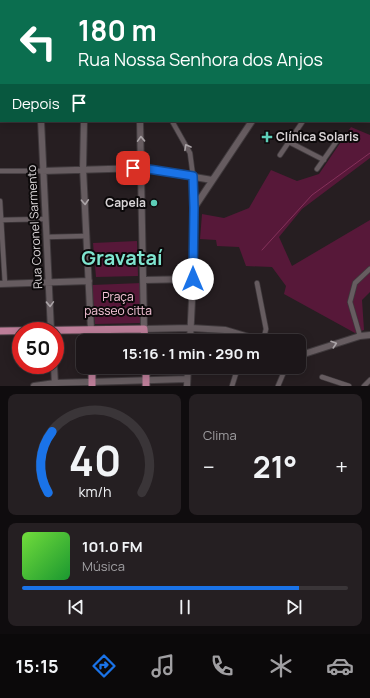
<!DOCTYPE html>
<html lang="pt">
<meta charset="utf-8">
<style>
:root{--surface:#1c1619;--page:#251f22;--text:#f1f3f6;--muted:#a09fa2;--line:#3a3538;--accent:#1a73e8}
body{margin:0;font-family:Manrope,sans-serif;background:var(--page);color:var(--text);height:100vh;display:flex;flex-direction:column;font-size:15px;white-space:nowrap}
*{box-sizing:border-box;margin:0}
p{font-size:13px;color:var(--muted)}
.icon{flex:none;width:22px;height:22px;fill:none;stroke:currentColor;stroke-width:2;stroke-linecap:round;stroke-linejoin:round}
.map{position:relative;height:386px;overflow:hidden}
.details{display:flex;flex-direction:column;gap:8px;padding:8px;background:#0f0c0e;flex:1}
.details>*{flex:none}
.banner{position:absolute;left:0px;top:0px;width:370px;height:122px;box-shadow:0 2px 10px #0003,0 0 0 1px var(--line);background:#0b6e4f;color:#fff;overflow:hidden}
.speed{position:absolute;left:12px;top:322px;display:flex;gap:8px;font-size:20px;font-weight:700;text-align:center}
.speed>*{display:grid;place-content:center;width:52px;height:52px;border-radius:50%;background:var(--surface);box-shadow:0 2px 10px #0003,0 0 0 1px var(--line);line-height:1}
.speed .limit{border:6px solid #d22;background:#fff;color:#111}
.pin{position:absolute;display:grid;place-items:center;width:34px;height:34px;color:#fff;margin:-17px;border-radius:8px;box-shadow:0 2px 6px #0006}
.me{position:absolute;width:44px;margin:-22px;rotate:0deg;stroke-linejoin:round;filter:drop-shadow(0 0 3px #0008)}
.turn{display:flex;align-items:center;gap:14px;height:84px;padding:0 12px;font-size:18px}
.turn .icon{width:52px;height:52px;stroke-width:2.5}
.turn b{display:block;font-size:28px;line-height:34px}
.then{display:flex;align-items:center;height:38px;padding:0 12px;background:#0003;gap:8px;font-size:15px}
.big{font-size:30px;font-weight:700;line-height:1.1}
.details .card{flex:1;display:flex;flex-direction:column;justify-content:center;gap:6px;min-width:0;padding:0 14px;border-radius:8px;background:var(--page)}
.details .dial{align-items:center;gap:0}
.dial svg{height:104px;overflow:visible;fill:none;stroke:var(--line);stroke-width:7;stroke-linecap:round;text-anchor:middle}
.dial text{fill:var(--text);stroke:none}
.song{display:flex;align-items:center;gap:12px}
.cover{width:48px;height:48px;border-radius:6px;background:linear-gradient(135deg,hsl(100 70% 55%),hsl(130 70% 35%))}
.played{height:4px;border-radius:2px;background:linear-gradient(90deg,var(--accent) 85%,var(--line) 85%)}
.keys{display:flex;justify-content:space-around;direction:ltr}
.heat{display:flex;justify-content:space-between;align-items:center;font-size:22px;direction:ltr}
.details .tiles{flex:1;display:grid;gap:8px;grid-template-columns:1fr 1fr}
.card:last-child{grid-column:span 2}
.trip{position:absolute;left:76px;top:334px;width:230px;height:40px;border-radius:8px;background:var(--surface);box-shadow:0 2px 10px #0003,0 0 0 1px var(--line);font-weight:700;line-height:40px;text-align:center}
.tabs{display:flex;height:64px;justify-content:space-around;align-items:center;background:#0b090a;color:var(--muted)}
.tabs .icon{width:28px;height:28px}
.tabs .active{color:var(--accent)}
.tabs b{font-size:18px;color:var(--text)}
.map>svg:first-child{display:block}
</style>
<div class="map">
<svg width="370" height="386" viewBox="0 0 370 386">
<rect width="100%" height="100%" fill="#261e21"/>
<path fill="#571839" d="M 351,127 L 370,135 L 370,158 L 302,209 L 279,237 L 292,266 L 370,220 L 370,292 L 362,300 L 364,330 L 355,333 L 284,294 L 286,286 L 272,267 L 246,266 L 239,247 L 217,246 L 216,240 L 200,239 L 202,214 L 224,218 L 249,208 L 271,170 L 297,181 L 319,174 Z
M 137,241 L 138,276 L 96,277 L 93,243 Z
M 142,283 L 141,323 L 95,324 L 92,285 Z"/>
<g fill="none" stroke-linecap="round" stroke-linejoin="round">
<path stroke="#86315b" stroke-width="1" d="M 262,250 L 312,195 L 370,153"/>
<defs>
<path id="street" d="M 204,0 L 204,1
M 284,0 L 285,1
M 161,1 L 161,0
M 369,25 L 370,26
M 369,36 L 370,35
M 0,58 L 1,58
M 369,114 L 370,114
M 172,121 L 190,153 L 193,176
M 289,142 L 324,160
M 280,155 L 303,121
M 317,169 L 341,135
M 0,171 L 42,171
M 0,201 L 5,284
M 0,220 L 45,219
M 46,237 L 87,236
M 257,283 L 266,329 L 263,341
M 360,336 L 350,302 L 355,283 L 370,269
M 322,377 L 349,386
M 232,386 L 238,367
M 278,386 L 286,367
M 364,386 L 370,380"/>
<path id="secondary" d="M 37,0 L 37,1
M 82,0 L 82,1
M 137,0 L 137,1
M 351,1 L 352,0
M 41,121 L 51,331
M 84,121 L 83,168 L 91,330
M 140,121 L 144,329 L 191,328 L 225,330 L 262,341
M 42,171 L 142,168 L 212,180
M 194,208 L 252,121
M 144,280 L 193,279
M 0,284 L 89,281
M 190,341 L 193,279 L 194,208 L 193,176
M 299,353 L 307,353 L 360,336 L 370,335
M 54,365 L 55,386
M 34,386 L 55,383 L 187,379
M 187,386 L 188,367"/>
<path id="primary" d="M 91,330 L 92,341
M 0,331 L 144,329 L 145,341
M 92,367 L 92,386
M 146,367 L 146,386"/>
</defs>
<use href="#street" stroke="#3f393c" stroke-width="6"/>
<use href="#secondary" stroke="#3f393c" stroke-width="8"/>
<use href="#primary" stroke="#3f393c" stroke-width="9"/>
<use href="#street" stroke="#665c60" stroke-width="4.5"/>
<use href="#secondary" stroke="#665c60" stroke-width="6"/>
<use href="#primary" stroke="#bc7d98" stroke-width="7"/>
</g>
<defs><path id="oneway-chevron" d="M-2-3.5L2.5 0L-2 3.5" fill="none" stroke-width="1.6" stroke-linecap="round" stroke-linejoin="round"/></defs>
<g stroke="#aba4a7">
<use href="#oneway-chevron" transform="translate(141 139) rotate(-92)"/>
<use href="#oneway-chevron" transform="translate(187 147) rotate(-119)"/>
<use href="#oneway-chevron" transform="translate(85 202) rotate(87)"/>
<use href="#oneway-chevron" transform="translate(50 304) rotate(88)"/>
<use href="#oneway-chevron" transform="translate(334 344) rotate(-18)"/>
</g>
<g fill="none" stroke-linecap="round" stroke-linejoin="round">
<defs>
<path id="route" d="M 133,168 L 142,168 L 193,176 L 194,208 L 193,279"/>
</defs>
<use href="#route" stroke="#114b97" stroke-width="10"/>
<use href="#route" stroke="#1a73e8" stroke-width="7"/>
</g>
<g fill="#5dceb8" stroke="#0c090a" stroke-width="1.5">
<path d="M265 131h4v4h4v4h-4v4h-4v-4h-4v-4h4z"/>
<circle cx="154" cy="203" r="4"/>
</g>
<g text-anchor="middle" stroke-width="4" stroke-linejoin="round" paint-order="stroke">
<g font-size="12" font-weight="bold" fill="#d9d4d6" stroke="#0c090a" text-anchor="start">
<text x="276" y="141">Clínica Solaris</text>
<text x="146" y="207" text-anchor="end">Capela</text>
</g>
<g font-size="12" fill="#d9d4d6" stroke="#0c090a">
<text transform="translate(35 227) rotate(-93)" y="4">Rua Coronel Sarmento</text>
</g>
<g font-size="12" fill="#f7c5d9" stroke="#0c090a">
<text x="118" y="301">Praça<tspan x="118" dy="14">passeo citta</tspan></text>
</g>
<g font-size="20" font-weight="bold" fill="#7fe4cf" stroke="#0c090a">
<text x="122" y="265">Gravataí</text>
</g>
</g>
</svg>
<div class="speed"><div class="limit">50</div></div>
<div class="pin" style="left:133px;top:168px;background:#d93025"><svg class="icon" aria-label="arrive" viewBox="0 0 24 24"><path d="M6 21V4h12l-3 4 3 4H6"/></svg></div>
<svg class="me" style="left:193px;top:279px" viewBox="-20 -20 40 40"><circle r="19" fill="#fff"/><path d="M0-13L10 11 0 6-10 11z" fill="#1a73e8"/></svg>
<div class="trip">15:16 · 1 min · 290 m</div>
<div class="banner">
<div class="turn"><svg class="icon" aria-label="left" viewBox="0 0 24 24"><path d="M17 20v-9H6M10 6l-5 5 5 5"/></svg><div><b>180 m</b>Rua Nossa Senhora dos Anjos</div></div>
<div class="then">Depois<svg class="icon" aria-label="arrive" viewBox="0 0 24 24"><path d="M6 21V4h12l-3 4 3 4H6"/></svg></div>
</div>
</div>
<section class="details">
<div class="tiles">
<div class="card dial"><svg viewBox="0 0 100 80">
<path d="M14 69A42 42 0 1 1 86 69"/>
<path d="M14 69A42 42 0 0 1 17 22" stroke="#1a73e8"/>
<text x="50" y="56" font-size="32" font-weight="700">40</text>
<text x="50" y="72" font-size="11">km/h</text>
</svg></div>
<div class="card"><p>Clima</p>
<div class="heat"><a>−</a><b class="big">21°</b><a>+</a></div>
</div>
<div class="card">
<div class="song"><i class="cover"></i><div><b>101.0 FM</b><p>Música</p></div></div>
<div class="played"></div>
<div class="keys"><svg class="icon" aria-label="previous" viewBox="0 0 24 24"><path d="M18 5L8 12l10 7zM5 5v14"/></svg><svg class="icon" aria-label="pause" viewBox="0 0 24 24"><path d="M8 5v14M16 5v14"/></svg><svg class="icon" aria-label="next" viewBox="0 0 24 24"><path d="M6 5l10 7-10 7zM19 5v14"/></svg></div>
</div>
</div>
</section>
<nav class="tabs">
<b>15:15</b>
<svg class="icon active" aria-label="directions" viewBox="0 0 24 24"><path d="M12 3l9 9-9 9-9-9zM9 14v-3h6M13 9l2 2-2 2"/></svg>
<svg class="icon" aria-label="music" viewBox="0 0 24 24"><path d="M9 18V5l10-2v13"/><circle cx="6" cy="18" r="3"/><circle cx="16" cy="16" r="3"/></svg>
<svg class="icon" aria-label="phone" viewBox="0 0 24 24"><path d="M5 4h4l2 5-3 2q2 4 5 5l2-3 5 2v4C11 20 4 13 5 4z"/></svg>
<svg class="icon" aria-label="climate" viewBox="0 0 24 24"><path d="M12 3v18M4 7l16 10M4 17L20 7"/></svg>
<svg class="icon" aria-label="car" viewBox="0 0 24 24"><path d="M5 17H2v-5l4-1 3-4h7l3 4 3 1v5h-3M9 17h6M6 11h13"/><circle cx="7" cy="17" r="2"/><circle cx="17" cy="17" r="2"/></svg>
</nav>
